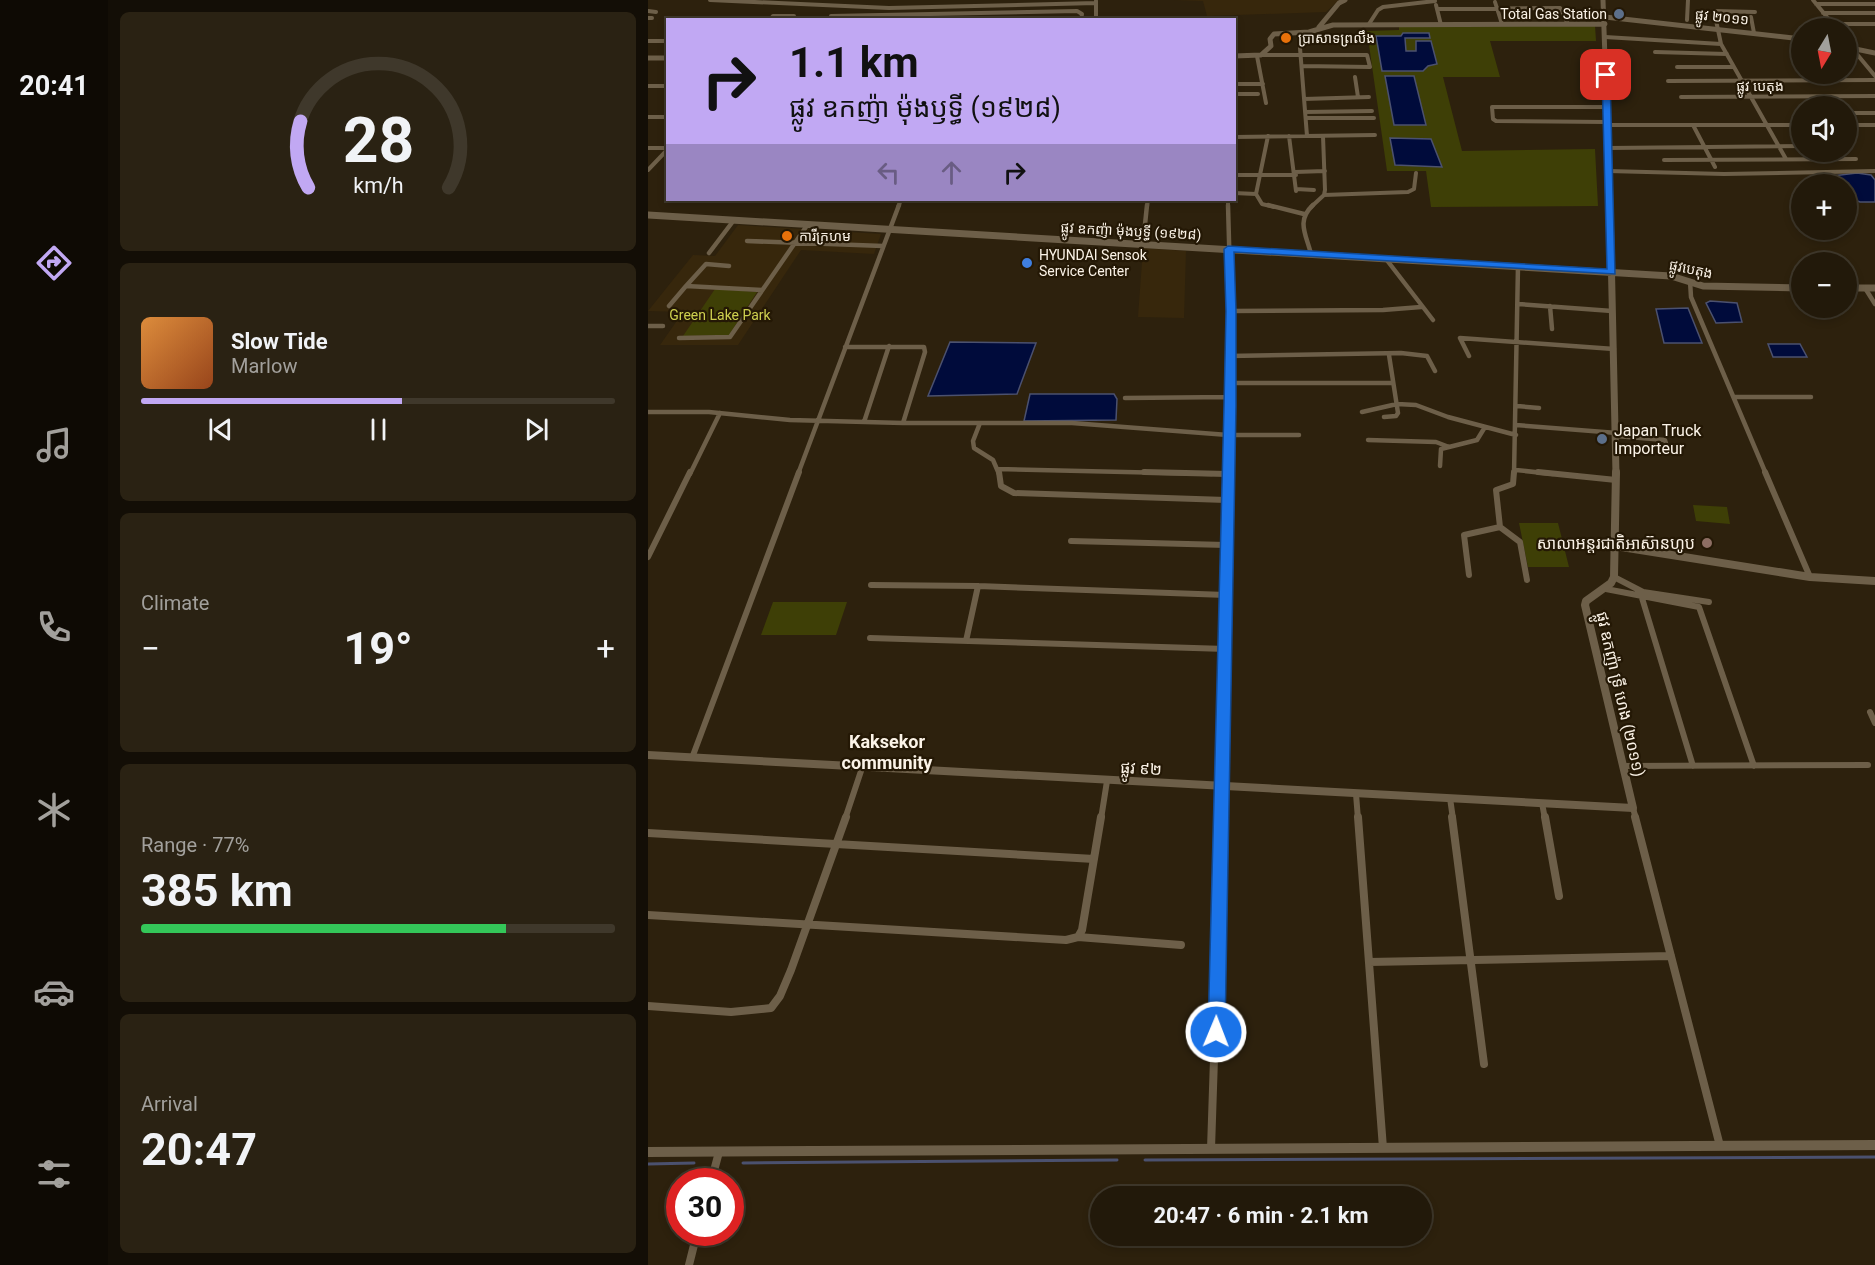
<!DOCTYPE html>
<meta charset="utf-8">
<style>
:root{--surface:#22190a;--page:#2a2213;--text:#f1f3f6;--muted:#a2a09c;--line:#3f382b;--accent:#c1a8f3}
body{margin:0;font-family:Roboto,"Noto Sans Khmer",sans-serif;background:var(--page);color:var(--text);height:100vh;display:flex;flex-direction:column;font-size:22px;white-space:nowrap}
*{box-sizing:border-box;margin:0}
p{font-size:20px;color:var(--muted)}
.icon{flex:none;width:33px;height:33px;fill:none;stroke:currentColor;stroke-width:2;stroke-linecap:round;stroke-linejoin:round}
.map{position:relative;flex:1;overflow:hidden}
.drawer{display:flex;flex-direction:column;gap:12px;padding:12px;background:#130e06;width:540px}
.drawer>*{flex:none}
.top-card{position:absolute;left:18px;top:18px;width:570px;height:183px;border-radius:0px;box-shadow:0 3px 9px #0003,0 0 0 2px var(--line);background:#c1a8f3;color:#111;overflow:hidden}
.needle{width:39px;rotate:190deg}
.buttons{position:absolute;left:1143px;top:18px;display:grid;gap:12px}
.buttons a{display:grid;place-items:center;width:66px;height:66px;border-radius:50%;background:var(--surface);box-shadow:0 3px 9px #0003,0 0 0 2px var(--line);font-size:30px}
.speed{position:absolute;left:18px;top:1168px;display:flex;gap:12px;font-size:30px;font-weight:700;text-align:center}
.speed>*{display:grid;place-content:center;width:78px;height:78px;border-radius:50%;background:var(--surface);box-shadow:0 3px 9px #0003,0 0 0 2px var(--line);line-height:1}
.speed .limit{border:9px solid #d22;background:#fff;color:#111}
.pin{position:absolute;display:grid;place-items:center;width:51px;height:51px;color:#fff;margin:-26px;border-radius:12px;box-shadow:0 3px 9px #0006}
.me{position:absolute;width:66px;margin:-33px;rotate:1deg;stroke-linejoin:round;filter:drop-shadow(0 0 4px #0008)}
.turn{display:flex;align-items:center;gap:21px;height:126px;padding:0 24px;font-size:27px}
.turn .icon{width:78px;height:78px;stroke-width:2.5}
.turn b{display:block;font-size:42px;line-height:51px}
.lanes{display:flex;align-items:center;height:57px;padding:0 24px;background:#0003;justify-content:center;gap:30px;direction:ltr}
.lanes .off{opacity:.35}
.big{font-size:45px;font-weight:700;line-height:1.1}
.drawer .card{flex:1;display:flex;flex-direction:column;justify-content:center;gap:9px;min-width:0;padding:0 21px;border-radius:9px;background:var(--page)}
.drawer .dial{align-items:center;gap:0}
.dial svg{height:156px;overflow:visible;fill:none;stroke:var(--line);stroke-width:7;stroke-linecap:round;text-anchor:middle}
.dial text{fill:var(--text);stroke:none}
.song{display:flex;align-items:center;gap:18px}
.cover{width:72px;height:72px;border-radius:9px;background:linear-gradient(135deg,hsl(30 70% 55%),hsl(20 70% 35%))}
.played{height:6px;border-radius:3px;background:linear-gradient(90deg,var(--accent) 55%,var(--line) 55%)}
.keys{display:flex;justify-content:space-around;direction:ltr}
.heat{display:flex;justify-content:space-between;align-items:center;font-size:33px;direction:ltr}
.charge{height:9px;border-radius:4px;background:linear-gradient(90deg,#34c759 77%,var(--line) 0)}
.trip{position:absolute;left:442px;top:1186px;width:342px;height:60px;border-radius:30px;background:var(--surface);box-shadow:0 3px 9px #0003,0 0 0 2px var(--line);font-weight:700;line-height:60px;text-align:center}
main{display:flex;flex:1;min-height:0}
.tabs{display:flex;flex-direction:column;width:108px;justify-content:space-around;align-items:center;background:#0e0a04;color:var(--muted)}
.tabs .icon{width:42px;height:42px}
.tabs .on{color:var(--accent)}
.tabs b{font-size:27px;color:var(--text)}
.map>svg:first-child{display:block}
</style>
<main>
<nav class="tabs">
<b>20:41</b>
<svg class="icon on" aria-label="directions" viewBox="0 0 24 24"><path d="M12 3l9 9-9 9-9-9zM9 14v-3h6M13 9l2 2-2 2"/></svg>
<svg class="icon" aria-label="music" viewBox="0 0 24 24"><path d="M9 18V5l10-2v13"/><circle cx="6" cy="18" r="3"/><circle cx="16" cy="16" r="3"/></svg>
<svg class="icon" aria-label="phone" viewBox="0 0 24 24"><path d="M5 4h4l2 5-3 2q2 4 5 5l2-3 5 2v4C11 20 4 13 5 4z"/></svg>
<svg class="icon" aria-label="climate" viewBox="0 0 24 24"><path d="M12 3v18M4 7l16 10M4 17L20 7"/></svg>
<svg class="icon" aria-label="car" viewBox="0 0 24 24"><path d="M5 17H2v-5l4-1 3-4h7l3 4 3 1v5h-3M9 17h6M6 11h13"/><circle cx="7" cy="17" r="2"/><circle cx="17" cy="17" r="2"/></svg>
<svg class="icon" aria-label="filters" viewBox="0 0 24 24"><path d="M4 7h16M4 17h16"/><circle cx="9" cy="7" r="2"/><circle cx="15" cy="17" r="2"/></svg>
</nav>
<section class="drawer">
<div class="card dial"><svg viewBox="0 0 100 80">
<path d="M14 69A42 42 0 1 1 86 69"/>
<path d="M14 69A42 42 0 0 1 10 35" stroke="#c1a8f3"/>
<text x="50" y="56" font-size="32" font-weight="700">28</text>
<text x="50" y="72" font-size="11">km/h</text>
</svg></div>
<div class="card">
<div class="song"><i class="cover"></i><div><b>Slow Tide</b><p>Marlow</p></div></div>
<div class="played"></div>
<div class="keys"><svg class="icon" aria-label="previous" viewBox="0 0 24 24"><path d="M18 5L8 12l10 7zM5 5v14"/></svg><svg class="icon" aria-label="pause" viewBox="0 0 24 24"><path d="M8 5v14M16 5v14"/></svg><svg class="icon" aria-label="next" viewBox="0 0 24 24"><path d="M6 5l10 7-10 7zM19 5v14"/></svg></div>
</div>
<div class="card"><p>Climate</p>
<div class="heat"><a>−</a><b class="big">19°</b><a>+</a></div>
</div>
<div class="card"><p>Range · 77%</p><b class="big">385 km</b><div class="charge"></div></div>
<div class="card"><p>Arrival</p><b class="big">20:47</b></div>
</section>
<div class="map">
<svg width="1227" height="1265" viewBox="0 0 1227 1265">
<rect width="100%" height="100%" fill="#2d210d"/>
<path fill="#37270c" d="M 526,0 L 691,0 L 678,12 L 559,16 L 555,1 Z
M 90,225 L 233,234 L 226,254 L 153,250 L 90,345 L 12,345 L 35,312 L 0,311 L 45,255 L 67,256 Z
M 495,248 L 538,251 L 536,318 L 490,317 Z"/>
<path fill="#3e3f06" d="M 947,25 L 948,41 L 842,41 L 852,77 L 795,77 L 814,151 L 947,149 L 950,206 L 783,207 L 778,171 L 739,171 L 719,31 L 751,30 L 751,26 Z
M 67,289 L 109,292 L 81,335 L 35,336 Z
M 1045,505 L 1079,507 L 1082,524 L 1048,521 Z
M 871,523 L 910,523 L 921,567 L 880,567 Z
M 125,602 L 199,602 L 188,635 L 113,635 Z"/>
<path fill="#000b3b" stroke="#4b516f" stroke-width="1.5" d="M 755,33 L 781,33 L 782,38 L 757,38 L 758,51 L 768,51 L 768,41 L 783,41 L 789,64 L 780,66 L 775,71 L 734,71 L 728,36 L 753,36 Z
M 737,76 L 766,76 L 778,125 L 746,125 Z
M 742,138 L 783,139 L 794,167 L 747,165 Z
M 1209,173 L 1223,175 L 1227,180 L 1227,202 L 1212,202 L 1199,197 L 1198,184 L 1190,184 L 1184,176 Z
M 1062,301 L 1089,303 L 1094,322 L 1068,323 L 1058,303 Z
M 1040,308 L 1054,343 L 1016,343 L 1008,309 Z
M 302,342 L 388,343 L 369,394 L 280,396 Z
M 1120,344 L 1152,344 L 1159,357 L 1125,357 Z
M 382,394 L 466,394 L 469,399 L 468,420 L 376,421 Z"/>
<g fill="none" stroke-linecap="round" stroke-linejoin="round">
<path stroke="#4b516f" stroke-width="3" d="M 497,1160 L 1227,1157
M 95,1163 L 469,1160
M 0,1164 L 46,1163"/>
<path stroke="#6d5f49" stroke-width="4" d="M 62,0 L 241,8 L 448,3
M 1165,0 L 1188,28
M 448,1 L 448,20
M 847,2 L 854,24
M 1168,4 L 1227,4
M 788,5 L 793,25
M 789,9 L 912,8 L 920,24
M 0,11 L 8,12
M 1107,12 L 1066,11 L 1073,44 L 1138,159
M 1175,13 L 1227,13
M 183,16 L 429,11 L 434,14 L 433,20
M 1103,17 L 1106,33
M 0,18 L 4,18
M 122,20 L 125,16 L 146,16
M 1039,20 L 1040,0
M 721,24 L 730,10 L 735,7 L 787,1
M 1184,24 L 1227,24
M 957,37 L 1073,44
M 0,41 L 20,41
M 1198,41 L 1227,76
M 652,48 L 659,136
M 1007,52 L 1079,54
M 613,55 L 719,55 L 722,67 L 654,66
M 609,56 L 618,103
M 1029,67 L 1084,67
M 707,77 L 710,97
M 1020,81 L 1227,80
M 586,84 L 615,84
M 0,86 L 20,86
M 586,94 L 610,94
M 1033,97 L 1227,96
M 656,99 L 721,97
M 959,107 L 844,107 L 845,119 L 848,121 L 959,122
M 657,112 L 724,111
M 1198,113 L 1227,113
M 0,117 L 20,117
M 658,118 L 726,118
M 959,125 L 1154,125
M 1045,125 L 1067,167
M 1198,125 L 1227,125
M 641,136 L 648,191
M 586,137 L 727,135
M 0,148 L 20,148
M 960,148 L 1154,146
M 1016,160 L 1208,159
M 0,170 L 20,149
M 960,171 L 1076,174 L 1227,171
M 647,172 L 677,171
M 586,175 L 648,175
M 648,189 L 666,190
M 586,193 L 608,194 L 614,204 L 626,207
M 608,194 L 620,136
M 676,195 L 760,192 L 766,189 L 768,173
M 580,200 L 580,207
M 250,207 L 253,200
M 499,207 L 500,200
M 663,207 L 676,195 L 677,190 L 675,136"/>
<path stroke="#6d5f49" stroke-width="4.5" d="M 620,205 L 656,214
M 99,241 L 235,246
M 495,244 L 499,205
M 61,253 L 86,220
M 663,254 C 658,234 648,221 665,205
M 738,259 L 785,320
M 1042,281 L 1043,297 L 1118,474
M 38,286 L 58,264 L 81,266
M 1217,288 L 1227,304
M 870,304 L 964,311
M 21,306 L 38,286 L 114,290
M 902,306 L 904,329
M 583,311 L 735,310 L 773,307
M 0,326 L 15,326
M 31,338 L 82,337 L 160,224
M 197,347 L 276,347 L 277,352 L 255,423
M 581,356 L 753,353 L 779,356 L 787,371
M 821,356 L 812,338 L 966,349
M 582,383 L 744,383
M 1086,397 L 1163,397
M 477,398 L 582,397
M 869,406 L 891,408
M 0,412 L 61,412 L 142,420 L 255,423 L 424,423 L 580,435 L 651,435
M 714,412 L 749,404 L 768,405 L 800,417 L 868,435
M 736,417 L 748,416 L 750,413 L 741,355
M 216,422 L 241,346
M 332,423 L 325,441 L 326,448 L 345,460 L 351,474
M 868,425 L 969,433
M 968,436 L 1017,440 L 1019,447
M 720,440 L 788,442 L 801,447
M 792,466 L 793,449 L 829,440 L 837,427
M 350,469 L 564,474
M 868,470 L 905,474
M 42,474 L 72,413
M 150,474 L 251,205
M 579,474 L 583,311 L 580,205
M 866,474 L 870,266"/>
<path stroke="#6d5f49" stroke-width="6" d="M 351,472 L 353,486 L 366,493 L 578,500
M 496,472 L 579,474
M 890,472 L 968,480
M 1117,472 L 1162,577
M 852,527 L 872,542 L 879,580
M 423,541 L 578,545
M 0,557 L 42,472
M 821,575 L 816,535 L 852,527 L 848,490 L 865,484 L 866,472
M 966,577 L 995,592 L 1061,602
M 223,585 L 330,586 L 578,595
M 958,589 L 1051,607 L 1106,766
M 995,592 L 994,598 L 1045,766
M 222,638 L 578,649
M 318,641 L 330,586
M 1222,712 L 1227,723
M 44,758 L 151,472
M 975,766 L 1220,765
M 708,794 L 710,819
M 802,798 L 805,819
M 894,803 L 897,819
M 985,808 L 988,819
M 197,819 L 214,768
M 453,819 L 459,781
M 574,819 L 578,649 L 579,472"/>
<path stroke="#6d5f49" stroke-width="8" d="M 710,817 L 735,1148
M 804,817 L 836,1064
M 897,817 L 911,896
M 987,817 L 1072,1146
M 0,833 L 446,859
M 0,915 L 418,940 L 430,937 L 434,930 L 453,817
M 430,937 L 533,945
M 721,962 L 1023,956
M 0,1006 L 83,1012 L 123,1008 L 132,996 L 143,970 L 198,817
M 563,1149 L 574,817
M 63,1182 L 71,1152
M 41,1265 L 49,1233"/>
<path stroke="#6d5f49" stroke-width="5" d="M 955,0 L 962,207
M 957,17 L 1154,39
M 671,27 L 691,3 L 697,0
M 1198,47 L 1227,53
M 586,56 L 613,55 L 623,46 L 622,39 L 626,34 L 661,32 L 685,25 L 957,24
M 0,58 L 20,58"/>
<path stroke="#6d5f49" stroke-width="7" d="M 962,205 L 968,474
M 0,215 L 1023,276 L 1055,286 L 1154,288
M 1198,288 L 1227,288"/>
<path stroke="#6d5f49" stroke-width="8" d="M 967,546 L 1162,577 L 1227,581
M 0,755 L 985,808 L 937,605 L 938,601 L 963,583 L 966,577 L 968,472"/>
<path stroke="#6d5f49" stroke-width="10" d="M 0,1152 L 1227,1145"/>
</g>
<path fill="#1a73e8" stroke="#114b97" stroke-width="1.5" d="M 958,73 L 962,75 L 967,274 L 586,252 L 588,311 L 588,406 L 577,1032 L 575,1038 L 568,1040 L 562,1038 L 560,1032 L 576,406 L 578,311 L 576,249 L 580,246 L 959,269 L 954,75 Z"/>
<g fill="#5c6f8a" stroke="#241805" stroke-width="2">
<circle cx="971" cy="14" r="6"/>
<circle cx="954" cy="439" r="6"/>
</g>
<g fill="#e8710a" stroke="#241805" stroke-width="2">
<circle cx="638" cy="38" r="6"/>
<circle cx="139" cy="236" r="6"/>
</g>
<circle fill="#3f7fe0" stroke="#241805" stroke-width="2" cx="379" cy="263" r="6"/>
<circle fill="#8d6e63" stroke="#241805" stroke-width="2" cx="1059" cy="543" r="6"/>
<g text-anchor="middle" stroke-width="4.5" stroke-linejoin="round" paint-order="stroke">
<g font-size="14" fill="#fbf3e7" stroke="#241805" text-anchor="start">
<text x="959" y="19" text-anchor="end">Total Gas Station</text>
<text x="650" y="43">ប្រាសាទព្រលឹង</text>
<text x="151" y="241">ការីក្រហម</text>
<text x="391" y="260">HYUNDAI Sensok<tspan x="391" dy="16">Service Center</tspan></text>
</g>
<g font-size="14" fill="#fbf3e7" stroke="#241805">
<text transform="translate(1074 17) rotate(6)" y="5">ផ្លូវ ២០១១</text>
<text x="1112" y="91">ផ្លូវ បេតុង</text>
<text transform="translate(483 231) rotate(3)" y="5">ផ្លូវ ឧកញ៉ា ម៉ុងឫទ្ធី (១៩២៨)</text>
<text transform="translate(1043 269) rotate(12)" y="5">ផ្លូវបេតុង</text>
</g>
<g font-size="14" fill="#cdcf4f" stroke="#241805">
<text x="72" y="320">Green Lake Park</text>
</g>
<g font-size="16" fill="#fbf3e7" stroke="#241805" text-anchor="start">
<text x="966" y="436">Japan Truck<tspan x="966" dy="18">Importeur</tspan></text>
<text x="1047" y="549" text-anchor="end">សាលាអន្ដរជាតិអាស៊ានហូប</text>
</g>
<g font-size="16" fill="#fbf3e7" stroke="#241805">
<text transform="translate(973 694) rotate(77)" y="6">ផ្លូវ ឧកញ៉ា ទ្រី ហេង (២០១១)</text>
<text transform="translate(493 768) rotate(3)" y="6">ផ្លូវ ៩២</text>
</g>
<g font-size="18" font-weight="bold" fill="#fbf3e7" stroke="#241805">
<text x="239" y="748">Kaksekor<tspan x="239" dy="21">community</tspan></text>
</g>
</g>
</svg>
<div class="buttons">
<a><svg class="needle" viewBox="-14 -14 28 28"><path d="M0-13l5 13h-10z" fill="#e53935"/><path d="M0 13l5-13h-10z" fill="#a2a09c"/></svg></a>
<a><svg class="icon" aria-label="sound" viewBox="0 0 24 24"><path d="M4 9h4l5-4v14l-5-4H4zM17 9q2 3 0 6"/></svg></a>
<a>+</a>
<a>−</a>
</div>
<div class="speed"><div class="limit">30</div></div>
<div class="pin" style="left:958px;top:75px;background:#d93025"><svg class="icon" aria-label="arrive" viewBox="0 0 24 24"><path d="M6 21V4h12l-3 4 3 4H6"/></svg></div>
<svg class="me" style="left:568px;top:1032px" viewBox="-20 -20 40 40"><circle r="17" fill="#1a73e8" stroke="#fff" stroke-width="3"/><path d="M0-11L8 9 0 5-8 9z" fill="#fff"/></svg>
<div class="trip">20:47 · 6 min · 2.1 km</div>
<div class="top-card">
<div class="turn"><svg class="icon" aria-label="right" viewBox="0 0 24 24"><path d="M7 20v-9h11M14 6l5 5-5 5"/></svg><div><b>1.1 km</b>ផ្លូវ ឧកញ៉ា ម៉ុងឫទ្ធី (១៩២៨)</div></div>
<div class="lanes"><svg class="icon off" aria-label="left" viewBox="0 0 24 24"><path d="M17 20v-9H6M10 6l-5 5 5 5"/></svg><svg class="icon off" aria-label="ahead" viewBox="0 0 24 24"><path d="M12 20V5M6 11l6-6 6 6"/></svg><svg class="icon" aria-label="right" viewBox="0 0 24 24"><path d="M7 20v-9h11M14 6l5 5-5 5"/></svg></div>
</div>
</div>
</main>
